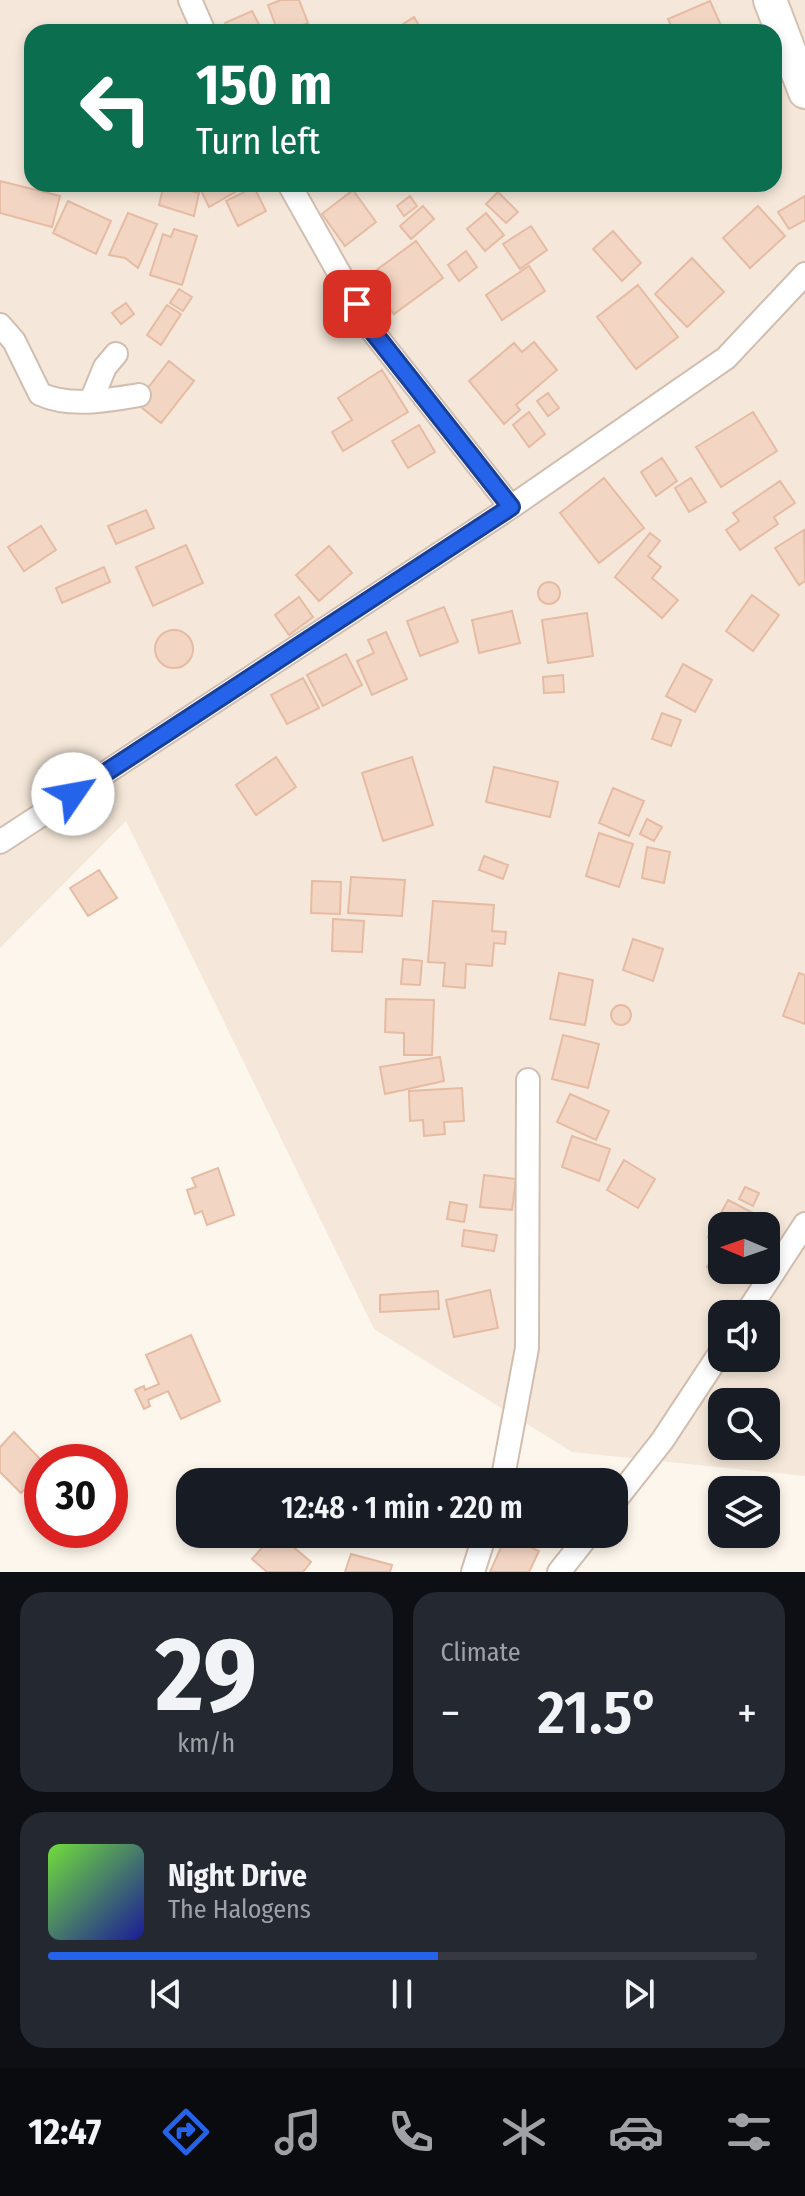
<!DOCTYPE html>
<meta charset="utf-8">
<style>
:root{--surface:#171b24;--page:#242831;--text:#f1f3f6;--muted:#9ea1a6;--line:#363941;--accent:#2563eb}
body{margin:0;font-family:"Fira Sans Condensed",sans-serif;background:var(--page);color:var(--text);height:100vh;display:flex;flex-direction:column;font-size:30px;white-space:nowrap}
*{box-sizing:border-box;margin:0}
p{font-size:26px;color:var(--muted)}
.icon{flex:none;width:44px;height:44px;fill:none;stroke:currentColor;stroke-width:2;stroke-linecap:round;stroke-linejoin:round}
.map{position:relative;height:1572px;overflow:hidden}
.details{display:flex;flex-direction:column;gap:20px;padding:20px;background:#0d0f14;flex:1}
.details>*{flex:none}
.banner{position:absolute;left:24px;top:24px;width:758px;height:168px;border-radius:24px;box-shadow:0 4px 12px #0003;background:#0b6e4f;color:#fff;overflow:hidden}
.needle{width:52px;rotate:272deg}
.tools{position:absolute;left:708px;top:1212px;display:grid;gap:16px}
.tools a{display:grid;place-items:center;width:72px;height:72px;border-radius:16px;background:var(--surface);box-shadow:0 4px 12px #0003;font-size:40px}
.speed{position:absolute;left:24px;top:1444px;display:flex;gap:16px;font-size:40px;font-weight:700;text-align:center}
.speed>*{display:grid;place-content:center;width:104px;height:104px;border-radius:50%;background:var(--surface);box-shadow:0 4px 12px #0003;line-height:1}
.speed .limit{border:12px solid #d22;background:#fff;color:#111}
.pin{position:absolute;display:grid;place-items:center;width:68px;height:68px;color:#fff;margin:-34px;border-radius:16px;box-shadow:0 4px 12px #0006}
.me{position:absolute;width:88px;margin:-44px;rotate:57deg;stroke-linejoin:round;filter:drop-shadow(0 0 6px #0008)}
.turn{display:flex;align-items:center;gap:28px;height:168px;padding:0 40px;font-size:36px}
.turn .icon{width:104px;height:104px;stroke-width:2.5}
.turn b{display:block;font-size:56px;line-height:68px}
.big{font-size:60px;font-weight:600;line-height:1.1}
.details .tile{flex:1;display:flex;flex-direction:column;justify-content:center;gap:12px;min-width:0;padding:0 28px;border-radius:24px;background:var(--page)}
.details .dial{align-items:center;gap:0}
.dial b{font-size:104px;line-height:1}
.song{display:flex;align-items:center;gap:24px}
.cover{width:96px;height:96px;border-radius:12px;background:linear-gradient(135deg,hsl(100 70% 55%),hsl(240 70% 35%))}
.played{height:8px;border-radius:4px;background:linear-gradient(90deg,var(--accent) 55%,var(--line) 55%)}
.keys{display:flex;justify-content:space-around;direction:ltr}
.heat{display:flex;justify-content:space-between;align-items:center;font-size:44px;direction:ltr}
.details .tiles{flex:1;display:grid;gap:20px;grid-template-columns:1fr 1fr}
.tile:last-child{grid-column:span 2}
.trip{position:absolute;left:176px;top:1468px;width:452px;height:80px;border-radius:24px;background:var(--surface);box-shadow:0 4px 12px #0003;font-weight:600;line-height:80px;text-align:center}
.dock{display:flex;height:128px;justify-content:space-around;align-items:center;background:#090b0e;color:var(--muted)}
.dock .icon{width:56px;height:56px}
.dock .on{color:var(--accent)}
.dock b{font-size:36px;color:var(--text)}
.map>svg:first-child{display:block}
</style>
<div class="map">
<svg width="805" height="1572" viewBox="0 0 805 1572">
<rect width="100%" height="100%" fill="#fdf6ec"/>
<path fill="#f5e8da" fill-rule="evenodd" d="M 0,0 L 805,0 L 805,1476 L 572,1452 L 374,1329 L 126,821 L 0,948 ZM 32,32 L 774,32 L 774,184 L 32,184 ZM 722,1226 L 766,1226 L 766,1270 L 722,1270 ZM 722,1314 L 766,1314 L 766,1358 L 722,1358 ZM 722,1402 L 766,1402 L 766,1446 L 722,1446 Z"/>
<path fill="#f3d5c3" stroke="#e6bba3" stroke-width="2" d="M 281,0 L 299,0 L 308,23 L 285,32 L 278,32 L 268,5 Z
M 710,1 L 724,32 L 674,32 L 668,19 Z
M 252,11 L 263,32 L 229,32 L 225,23 Z
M 414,17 L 423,32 L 391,32 Z
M 0,181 L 60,196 L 52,227 L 0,213 Z
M 164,184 L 199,193 L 194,216 L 159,205 Z
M 198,184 L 249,184 L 209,207 Z
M 254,187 L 266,211 L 238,226 L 226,201 Z
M 353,190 L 376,222 L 345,246 L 322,214 Z
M 498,192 L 518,212 L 506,223 L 486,204 Z
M 410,196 L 417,206 L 404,216 L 397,206 Z
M 805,196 L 805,220 L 789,229 L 778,212 Z
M 68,201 L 111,221 L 96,254 L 53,233 Z
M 423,206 L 434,219 L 411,239 L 400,226 Z
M 758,206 L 785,236 L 750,268 L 723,238 Z
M 128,213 L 157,224 L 138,268 L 125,258 L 109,255 Z
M 486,213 L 504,235 L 485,251 L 467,229 Z
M 531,226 L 547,250 L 520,269 L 503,244 Z
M 174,229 L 197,236 L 182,285 L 150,275 L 163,234 L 171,237 Z
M 613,231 L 641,263 L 622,281 L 593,249 Z
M 416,241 L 443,278 L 394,314 L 367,277 Z
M 466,251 L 477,267 L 459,281 L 448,265 Z
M 692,258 L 724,292 L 687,327 L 655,294 Z
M 529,266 L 545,291 L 502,320 L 486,295 Z
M 638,285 L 678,337 L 636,369 L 597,317 Z
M 179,289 L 192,297 L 183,311 L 170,303 Z
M 126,303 L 134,314 L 121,324 L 112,313 Z
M 167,305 L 181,314 L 161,345 L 147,335 Z
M 534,342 L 557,370 L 516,405 L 520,410 L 504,424 L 469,381 L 514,343 L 522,352 Z
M 169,361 L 194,381 L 161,423 L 136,403 Z
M 382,370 L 408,412 L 343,451 L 332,432 L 352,420 L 338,398 Z
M 548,393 L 559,408 L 548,416 L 537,401 Z
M 529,412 L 545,434 L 529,447 L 513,425 Z
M 753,412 L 777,451 L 721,487 L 696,447 Z
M 419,425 L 435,452 L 408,468 L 392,441 Z
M 662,458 L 677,481 L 656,496 L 641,472 Z
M 604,478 L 644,528 L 599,563 L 560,513 Z
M 691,478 L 706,502 L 689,512 L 675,488 Z
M 780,481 L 795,503 L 774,517 L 778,524 L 740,550 L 726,530 L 739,521 L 733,513 Z
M 146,510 L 154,528 L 116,544 L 108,526 Z
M 41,526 L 56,550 L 24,571 L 8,547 Z
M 804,530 L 805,581 L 799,585 L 775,548 Z
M 650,533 L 660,541 L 648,556 L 661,567 L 652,578 L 678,600 L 662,618 L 615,577 Z
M 186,545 L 203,583 L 153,606 L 136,567 Z
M 329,546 L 352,573 L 319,601 L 296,575 Z
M 104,567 L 110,582 L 62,603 L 56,588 Z
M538 593a11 11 0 1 1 22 0a11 11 0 1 1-22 0Z
M 752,595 L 779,615 L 753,651 L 726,631 Z
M 299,597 L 313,617 L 289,635 L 275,615 Z
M 444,607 L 458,642 L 420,656 L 407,621 Z
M 512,611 L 520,643 L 479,653 L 472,620 Z
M 587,613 L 593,656 L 548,663 L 542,620 Z
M155 649a19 19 0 1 1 38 0a19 19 0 1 1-38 0Z
M 386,632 L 407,679 L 372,695 L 357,661 L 374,653 L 368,640 Z
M 346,654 L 362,685 L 323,706 L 307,675 Z
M 683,664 L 712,680 L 695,712 L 666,696 Z
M 563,675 L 564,692 L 544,693 L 543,677 Z
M 303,678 L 319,708 L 287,724 L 271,695 Z
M 662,713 L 681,720 L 671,746 L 652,739 Z
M 276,757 L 296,787 L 256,815 L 236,785 Z
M 412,757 L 433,825 L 383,841 L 362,773 Z
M 494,767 L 558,782 L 550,817 L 486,802 Z
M 613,788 L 644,801 L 629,836 L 599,823 Z
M 647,819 L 662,827 L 654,841 L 640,834 Z
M 599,833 L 633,844 L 619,887 L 586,876 Z
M 647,847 L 670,852 L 664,883 L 642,878 Z
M 484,856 L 508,865 L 503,879 L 479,870 Z
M 99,870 L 117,898 L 88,916 L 70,888 Z
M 351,877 L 405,880 L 402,916 L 348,913 Z
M 312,881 L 341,882 L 340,914 L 311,913 Z
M 433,901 L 494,905 L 492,931 L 506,932 L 505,944 L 494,943 L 492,966 L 466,964 L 465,988 L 443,986 L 445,963 L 428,962 Z
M 333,919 L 364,921 L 362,952 L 332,951 Z
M 633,939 L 663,949 L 653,981 L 623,970 Z
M 403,959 L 422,961 L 420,985 L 401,984 Z
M 559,973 L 593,980 L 585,1025 L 550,1019 Z
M 799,973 L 805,975 L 805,1024 L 783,1016 Z
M 386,999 L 434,1000 L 432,1055 L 404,1055 L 404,1033 L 385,1032 Z
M611 1015a10 10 0 1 1 20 0a10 10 0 1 1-20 0Z
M 563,1035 L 599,1044 L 588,1088 L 552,1079 Z
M 440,1057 L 444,1081 L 385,1094 L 380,1067 Z
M 462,1088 L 464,1121 L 444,1122 L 445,1134 L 424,1136 L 423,1120 L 410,1121 L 409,1091 Z
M 570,1094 L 609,1111 L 596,1140 L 557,1122 Z
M 572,1136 L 610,1149 L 599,1181 L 562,1167 Z
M 624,1160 L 655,1179 L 638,1208 L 607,1190 Z
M 218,1168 L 234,1215 L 207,1225 L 202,1211 L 195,1214 L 187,1190 L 196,1187 L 192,1178 Z
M 484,1175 L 516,1179 L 512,1210 L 480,1207 Z
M 745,1187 L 759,1193 L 753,1206 L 739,1199 Z
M 728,1200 L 755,1214 L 749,1226 L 722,1226 L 722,1245 L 708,1237 Z
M 450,1202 L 467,1205 L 464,1222 L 447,1219 Z
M 464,1230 L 497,1235 L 494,1251 L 462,1246 Z
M 717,1252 L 722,1256 L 722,1270 L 729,1270 L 723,1278 L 707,1267 Z
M 490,1290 L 498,1328 L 454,1337 L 446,1300 Z
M 438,1291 L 439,1309 L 380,1312 L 380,1295 Z
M 191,1335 L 220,1401 L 181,1419 L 168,1391 L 148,1400 L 150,1406 L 144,1409 L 135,1390 L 144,1386 L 145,1390 L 159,1384 L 146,1355 Z
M 14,1432 L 43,1462 L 42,1472 L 21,1493 L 0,1472 L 0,1447 Z
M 274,1534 L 278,1534 L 311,1562 L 303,1572 L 267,1572 L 252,1559 Z
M 506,1536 L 539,1551 L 529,1572 L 490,1572 Z
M 351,1554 L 392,1565 L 390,1572 L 345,1572 Z"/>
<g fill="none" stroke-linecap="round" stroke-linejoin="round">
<defs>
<path id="minor" d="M 190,0 L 204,32
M 289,184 L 370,328 L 511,507
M 0,325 L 14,341 L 40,394 C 71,408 107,400 139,395
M 91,401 L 105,367 L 116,354
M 0,842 L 511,507 L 726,358 L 805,274
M 746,1314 L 805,1224
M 502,1482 L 527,1348 L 528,1080
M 614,1502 L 662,1441 L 722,1350
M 473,1572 L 485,1534
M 559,1572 L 589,1534"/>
<path id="secondary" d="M 770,0 L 805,92"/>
</defs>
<use href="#minor" stroke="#d1beb0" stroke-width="26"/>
<use href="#secondary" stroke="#d6c0b0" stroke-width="36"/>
<use href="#minor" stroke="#fff" stroke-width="22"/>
<use href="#secondary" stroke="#fff" stroke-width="32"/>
</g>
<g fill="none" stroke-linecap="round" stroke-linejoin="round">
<defs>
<path id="route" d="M 73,794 L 511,507 L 370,328 L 357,304"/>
</defs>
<use href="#route" stroke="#184099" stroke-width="20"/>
<use href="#route" stroke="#2563eb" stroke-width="14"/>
</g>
</svg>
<div class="tools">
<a><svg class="needle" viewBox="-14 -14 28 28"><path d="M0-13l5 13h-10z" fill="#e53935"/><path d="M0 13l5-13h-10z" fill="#9ea1a6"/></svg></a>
<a><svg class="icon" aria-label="sound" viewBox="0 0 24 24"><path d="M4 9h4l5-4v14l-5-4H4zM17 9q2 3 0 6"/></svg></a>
<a><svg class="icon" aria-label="search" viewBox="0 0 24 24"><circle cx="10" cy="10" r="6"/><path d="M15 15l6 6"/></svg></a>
<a><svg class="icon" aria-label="layers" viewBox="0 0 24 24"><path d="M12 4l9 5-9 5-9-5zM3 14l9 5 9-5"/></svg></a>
</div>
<div class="speed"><div class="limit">30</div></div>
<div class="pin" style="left:357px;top:304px;background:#d93025"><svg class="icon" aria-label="arrive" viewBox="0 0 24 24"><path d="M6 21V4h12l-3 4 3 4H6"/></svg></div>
<svg class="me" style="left:73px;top:794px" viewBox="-20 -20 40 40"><circle r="19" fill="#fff"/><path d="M0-13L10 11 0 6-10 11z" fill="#2563eb"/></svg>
<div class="trip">12:48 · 1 min · 220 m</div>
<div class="banner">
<div class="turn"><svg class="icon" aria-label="left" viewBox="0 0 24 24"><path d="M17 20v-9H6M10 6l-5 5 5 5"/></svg><div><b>150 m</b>Turn left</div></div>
</div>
</div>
<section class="details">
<div class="tiles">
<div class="tile dial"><b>29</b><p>km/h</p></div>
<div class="tile"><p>Climate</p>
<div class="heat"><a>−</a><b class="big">21.5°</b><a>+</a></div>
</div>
<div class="tile">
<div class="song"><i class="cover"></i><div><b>Night Drive</b><p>The Halogens</p></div></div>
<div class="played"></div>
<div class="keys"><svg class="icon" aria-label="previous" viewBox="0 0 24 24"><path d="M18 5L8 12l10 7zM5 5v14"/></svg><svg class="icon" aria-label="pause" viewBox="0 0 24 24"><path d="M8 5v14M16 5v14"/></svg><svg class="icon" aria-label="next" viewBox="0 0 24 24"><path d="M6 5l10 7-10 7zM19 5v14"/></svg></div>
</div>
</div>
</section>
<nav class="dock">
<b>12:47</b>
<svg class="icon on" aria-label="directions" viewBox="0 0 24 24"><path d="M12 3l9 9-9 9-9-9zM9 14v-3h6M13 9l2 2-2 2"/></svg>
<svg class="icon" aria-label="music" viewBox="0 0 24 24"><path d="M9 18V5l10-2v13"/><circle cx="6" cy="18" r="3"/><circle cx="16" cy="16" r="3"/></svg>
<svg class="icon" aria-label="phone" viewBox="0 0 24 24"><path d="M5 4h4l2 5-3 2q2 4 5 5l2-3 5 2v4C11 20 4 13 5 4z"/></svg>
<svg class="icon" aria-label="climate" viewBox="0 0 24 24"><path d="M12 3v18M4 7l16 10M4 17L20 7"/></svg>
<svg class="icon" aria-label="car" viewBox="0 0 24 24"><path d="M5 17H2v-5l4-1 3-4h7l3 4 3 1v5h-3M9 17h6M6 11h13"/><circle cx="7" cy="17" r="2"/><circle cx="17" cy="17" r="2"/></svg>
<svg class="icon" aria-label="filters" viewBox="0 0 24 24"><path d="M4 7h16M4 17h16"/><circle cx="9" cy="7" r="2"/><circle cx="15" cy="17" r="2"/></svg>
</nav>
